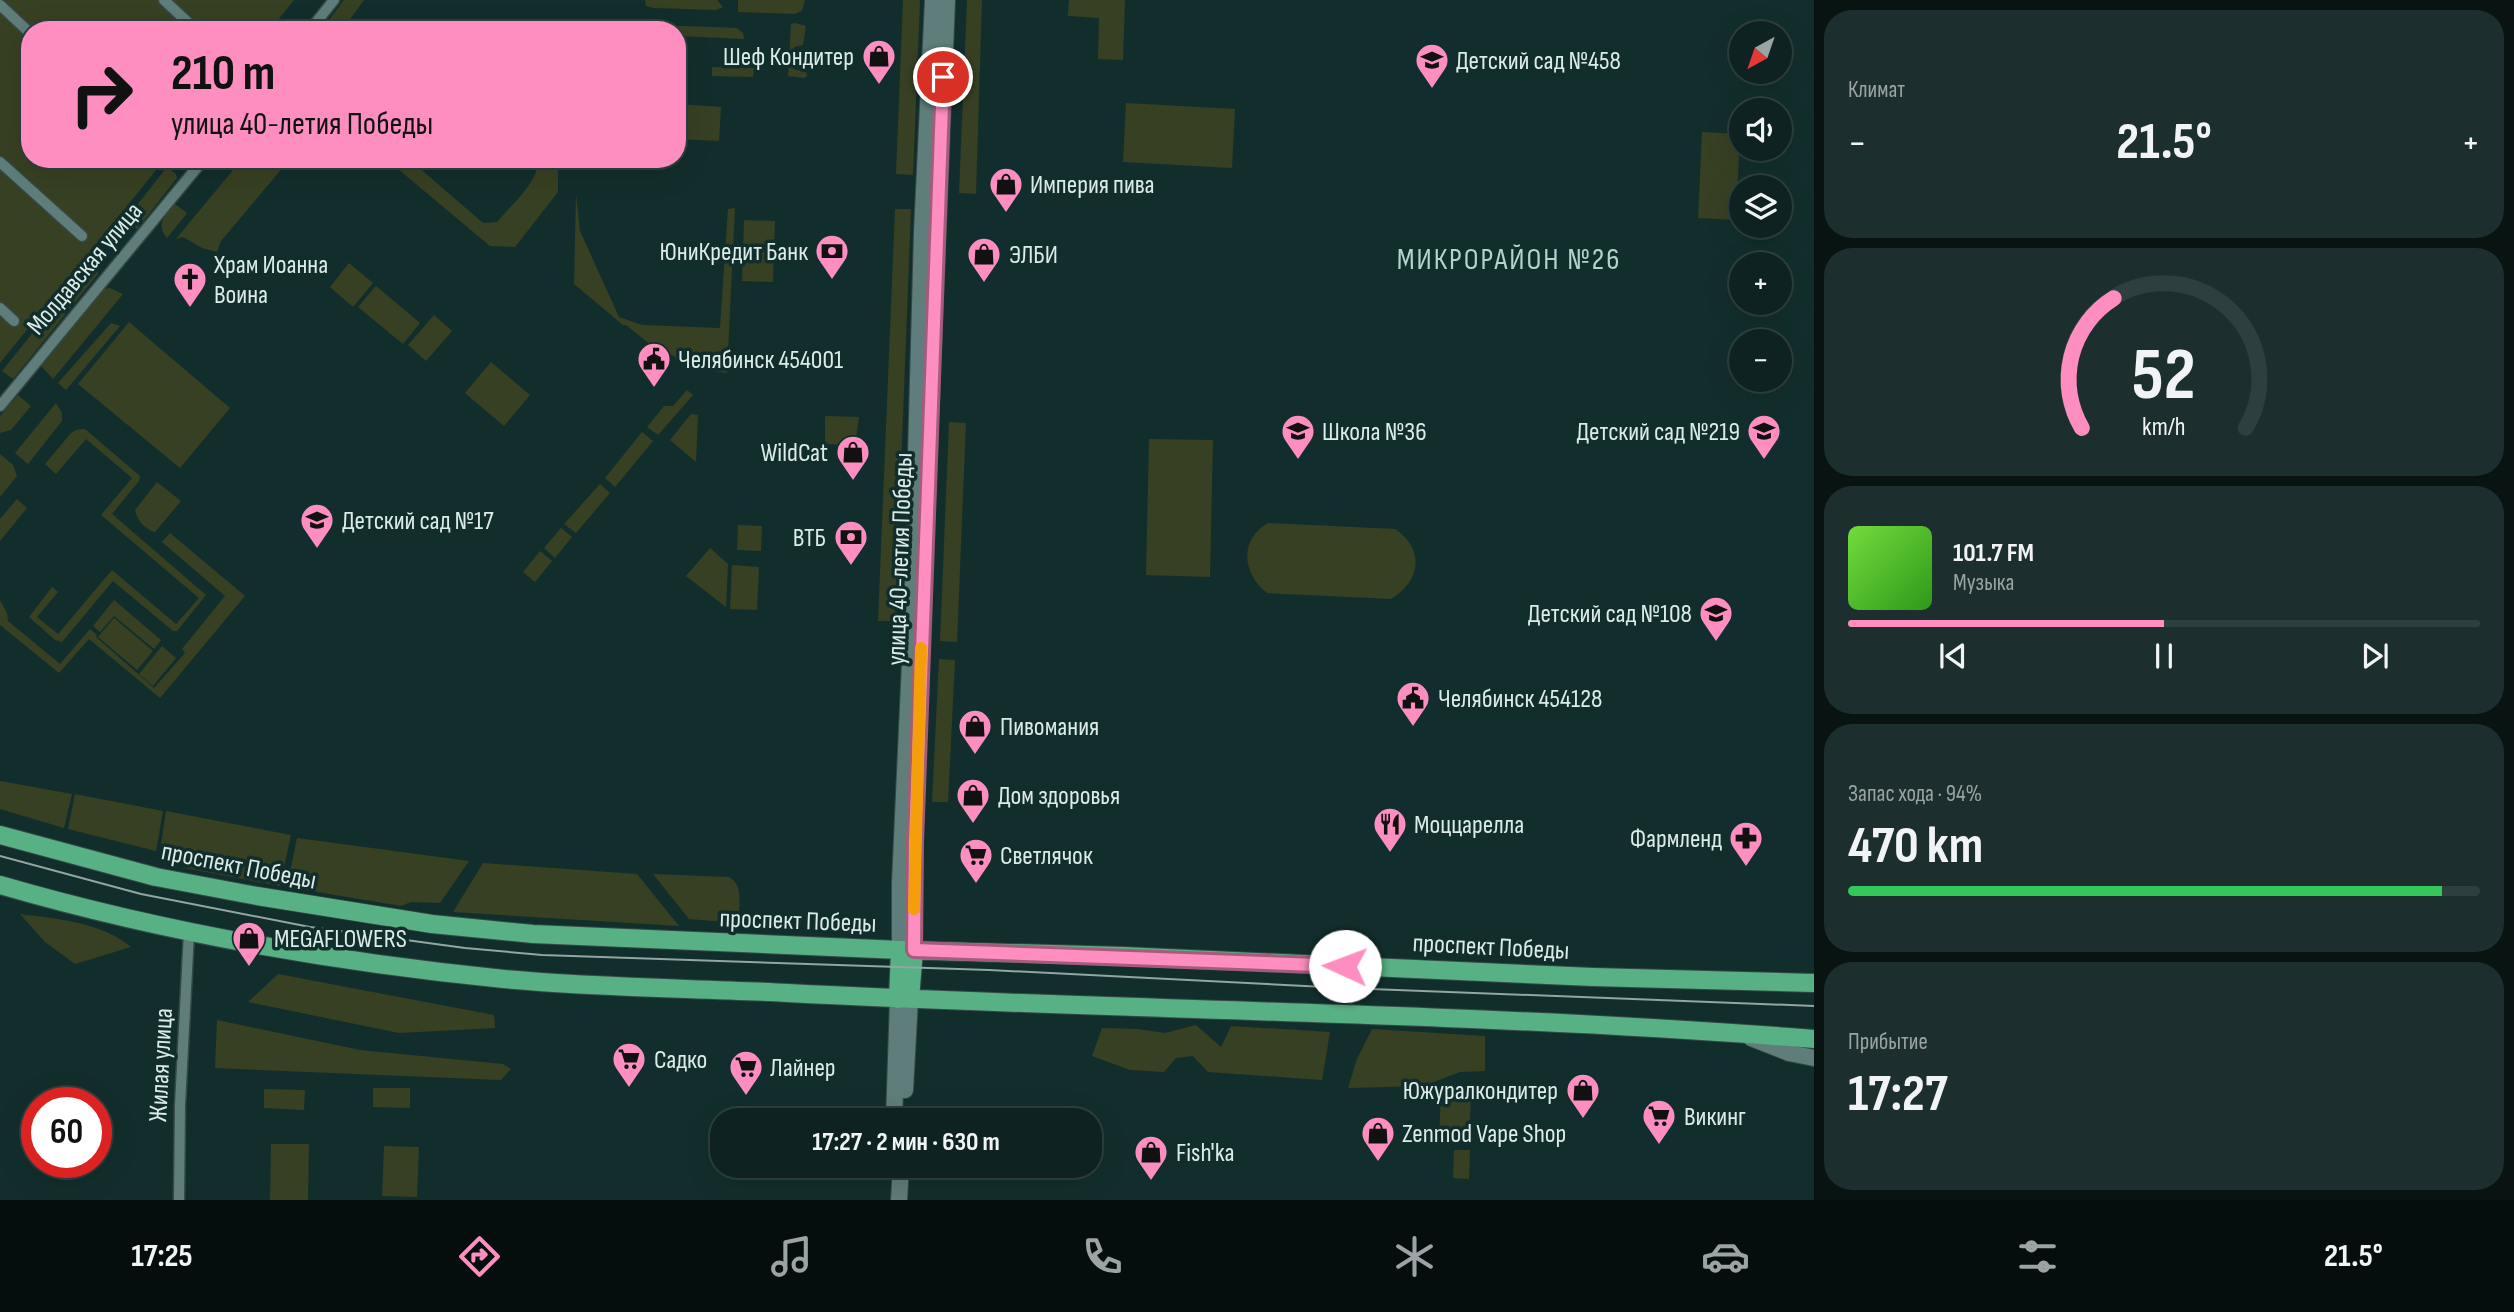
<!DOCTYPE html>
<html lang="ru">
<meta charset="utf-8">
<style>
:root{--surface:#0e2221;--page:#1c2f2e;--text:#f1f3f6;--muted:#9ba4a5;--line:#2e3f3f;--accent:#fd8ebf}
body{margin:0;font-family:"Sofia Sans Condensed",sans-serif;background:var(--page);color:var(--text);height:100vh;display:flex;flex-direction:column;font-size:26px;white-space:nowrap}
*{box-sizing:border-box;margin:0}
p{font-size:23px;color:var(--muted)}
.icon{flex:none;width:38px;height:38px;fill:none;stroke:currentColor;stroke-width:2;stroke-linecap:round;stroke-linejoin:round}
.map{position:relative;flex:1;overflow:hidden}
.side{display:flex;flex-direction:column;gap:10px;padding:10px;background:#081312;width:700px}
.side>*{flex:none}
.banner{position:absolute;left:21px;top:21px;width:665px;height:147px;border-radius:28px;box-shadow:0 7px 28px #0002,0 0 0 2px var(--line);background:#fd8ebf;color:#111;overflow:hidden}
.needle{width:46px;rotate:220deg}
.fabs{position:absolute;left:1729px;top:21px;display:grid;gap:14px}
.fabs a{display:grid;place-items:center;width:63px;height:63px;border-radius:50%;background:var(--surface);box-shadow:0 7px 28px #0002,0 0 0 2px var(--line);font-size:35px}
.speed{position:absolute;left:21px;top:1087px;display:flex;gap:14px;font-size:35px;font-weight:700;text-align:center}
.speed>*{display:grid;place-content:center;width:91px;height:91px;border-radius:50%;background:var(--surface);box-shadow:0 7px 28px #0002,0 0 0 2px var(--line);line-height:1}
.speed .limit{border:10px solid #d22;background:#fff;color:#111}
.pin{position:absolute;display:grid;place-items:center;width:60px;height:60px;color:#fff;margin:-30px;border:4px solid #fff;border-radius:50%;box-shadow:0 2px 7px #0007}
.me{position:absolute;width:77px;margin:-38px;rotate:272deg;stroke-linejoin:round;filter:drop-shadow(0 0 5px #0008)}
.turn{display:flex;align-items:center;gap:24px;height:147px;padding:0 35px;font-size:32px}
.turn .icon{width:91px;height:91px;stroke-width:2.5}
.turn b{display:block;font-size:49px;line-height:60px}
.big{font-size:52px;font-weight:700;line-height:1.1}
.side .card{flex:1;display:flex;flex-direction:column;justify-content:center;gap:10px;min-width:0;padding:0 24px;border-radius:28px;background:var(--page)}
.side .dial{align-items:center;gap:0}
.dial svg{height:182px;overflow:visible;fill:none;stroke:var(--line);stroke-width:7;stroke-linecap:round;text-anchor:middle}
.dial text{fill:var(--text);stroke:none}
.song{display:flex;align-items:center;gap:21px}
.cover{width:84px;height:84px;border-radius:10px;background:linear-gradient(135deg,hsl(100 70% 55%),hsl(110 70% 35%))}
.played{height:7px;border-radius:4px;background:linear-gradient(90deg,var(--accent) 50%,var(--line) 50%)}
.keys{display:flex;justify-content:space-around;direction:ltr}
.heat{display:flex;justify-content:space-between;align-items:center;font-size:38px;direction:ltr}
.charge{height:10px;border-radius:5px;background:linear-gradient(90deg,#34c759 94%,var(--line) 0)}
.trip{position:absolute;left:710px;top:1108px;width:392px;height:70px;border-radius:28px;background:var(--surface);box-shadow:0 7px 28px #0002,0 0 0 2px var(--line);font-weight:700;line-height:70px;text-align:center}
.dock{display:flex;height:112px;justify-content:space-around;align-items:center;background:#060e0d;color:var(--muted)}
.dock .icon{width:49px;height:49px}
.dock .active{color:var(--accent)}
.dock b{font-size:32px;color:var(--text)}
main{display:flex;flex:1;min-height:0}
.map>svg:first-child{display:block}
</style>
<main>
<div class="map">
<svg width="1814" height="1200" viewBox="0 0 1814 1200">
<rect width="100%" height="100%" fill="#122e2c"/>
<path fill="#384023" d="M 0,0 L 294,0 L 270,30 L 30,30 L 30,159 L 165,159 L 0,363 Z
M 344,0 L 364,0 L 342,30 L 330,30 L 325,25 Z
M 645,0 L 717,0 L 723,7 L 716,10 L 654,8 L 646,6 Z
M 738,0 L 805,0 L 802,11 L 794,14 L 738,12 Z
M 903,0 L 920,0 L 913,175 L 896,174 Z
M 967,0 L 982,0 L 976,194 L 959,193 Z
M 1069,0 L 1125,0 L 1123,60 L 1098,59 L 1099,18 L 1068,16 Z
M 795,23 L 806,26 L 803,45 L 794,47 L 793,69 L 806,72 L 807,76 L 804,78 L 788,76 L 791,24 Z
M 633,24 L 737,28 L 743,33 L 744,39 L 677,36 L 677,30 L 623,30 L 627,25 Z
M 712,67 L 754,68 L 753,77 L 712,76 Z
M 1126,103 L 1235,109 L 1232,168 L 1123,162 Z
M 677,104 L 721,107 L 719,141 L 677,139 Z
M 1702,132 L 1740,134 L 1736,220 L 1698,218 Z
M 242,159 L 290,159 L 221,241 L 217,252 L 202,248 L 183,237 L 176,239 Z
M 386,159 L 409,159 L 483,223 L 497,222 C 513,203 537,184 539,159 L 558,159 L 558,192 L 515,247 L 490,246 Z
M 167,167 L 176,174 L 177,178 L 137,229 L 126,219 Z
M 576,194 L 580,231 L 619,317 L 642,325 L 720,328 L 728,209 L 735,208 L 727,373 L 684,367 L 674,356 L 661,353 L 626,325 L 623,325 L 574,284 Z
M 175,204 L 187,213 L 167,238 C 155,225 165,215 175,204 Z
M 895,209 L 911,209 L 895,621 L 878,621 Z
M 744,220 L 775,221 L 773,282 L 742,281 Z
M 89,263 L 98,270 L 98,274 L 13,379 L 2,371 Z
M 349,263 L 373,283 L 353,307 L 330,287 Z
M 376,286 L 420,323 L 403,344 L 358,307 Z
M 110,288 L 123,294 L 53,379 L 41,366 L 43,362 L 104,289 Z
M 434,315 L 452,331 L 426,361 L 408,345 Z
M 129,322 L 230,408 L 180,468 L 78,384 Z
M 111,323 L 120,326 L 66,390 L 58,383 Z
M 491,362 L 530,395 L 504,426 L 465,393 Z
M 687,390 L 693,395 L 658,435 L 647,427 L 664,406 L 673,406 Z
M 18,395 L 31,406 L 11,430 L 0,433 L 0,416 Z
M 56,403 L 62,413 L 62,421 L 28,464 L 15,453 Z
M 691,414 L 698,415 L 696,462 L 670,440 Z
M 825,416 L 859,417 L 855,445 L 825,444 Z
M 949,422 L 966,423 L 957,642 L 940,641 Z
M 85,429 L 140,476 L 139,481 L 112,514 L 206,595 L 177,631 L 173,631 L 113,581 L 62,642 L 55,640 L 29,617 L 52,587 L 58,592 L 37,617 L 58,634 L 112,570 L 176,624 L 199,598 L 101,515 L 132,478 L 86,439 L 56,474 L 45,464 L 71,433 L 76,430 Z
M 642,432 L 653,441 L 615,487 L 605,478 Z
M 1149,439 L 1213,440 L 1210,577 L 1146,575 Z
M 0,454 L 13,465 L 17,476 L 0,497 Z
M 157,482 L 181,501 L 155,532 C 145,529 137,521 135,510 Z
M 600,484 L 610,493 L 576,533 L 564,524 Z
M 17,499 L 27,508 L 0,541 L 0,519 Z
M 1268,523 L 1395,529 C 1425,549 1421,581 1391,599 L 1267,593 C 1242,573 1239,540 1268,523 Z
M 738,525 L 762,526 L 761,551 L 737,550 Z
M 561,528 L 572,537 L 555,558 L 544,548 Z
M 170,533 L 245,596 L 160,698 L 89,639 L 59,673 L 0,625 L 0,600 L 7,613 L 8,621 L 60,664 L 90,629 L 97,635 L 96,637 L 154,688 L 185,653 L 182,649 L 225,596 L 162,542 Z
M 710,548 L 728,564 L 726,607 L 686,576 Z
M 540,551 L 552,561 L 535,582 L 523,572 Z
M 732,565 L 759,567 L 757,610 L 730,609 Z
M 114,600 L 161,640 L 154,649 L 114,616 L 100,632 L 93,626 Z
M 114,618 L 153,651 L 137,670 L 98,637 Z
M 162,646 L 176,658 L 153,686 L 139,674 Z
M 939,659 L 955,660 L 948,802 L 932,802 Z
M 0,781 L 72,794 L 64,828 L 0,809 Z
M 75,794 L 163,811 L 156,851 L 68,829 Z
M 166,811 L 291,835 L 280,886 L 184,868 L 182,857 L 160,851 Z
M 297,838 L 469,861 L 440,903 L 411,902 L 401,906 L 287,887 Z
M 483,863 L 637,874 L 679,926 L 453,912 Z
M 653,874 L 729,877 C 744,885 739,907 738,923 L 689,919 Z
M 20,914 C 58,919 101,922 131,947 L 75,964 L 45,942 Z
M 278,974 L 494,1015 L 495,1028 L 399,1033 L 248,1002 Z
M 217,1020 L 360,1050 L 503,1064 L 511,1069 L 501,1080 L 215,1068 Z
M 1196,1025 L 1221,1047 L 1231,1026 L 1330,1032 L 1322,1080 L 1208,1072 L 1193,1056 L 1176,1058 L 1164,1072 L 1130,1070 L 1092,1056 L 1102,1028 L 1137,1029 L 1165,1033 Z
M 1372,1029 L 1485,1036 L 1485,1071 L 1460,1072 L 1423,1086 L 1348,1088 L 1357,1059 Z
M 373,1088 L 410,1088 L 410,1108 L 373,1107 Z
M 264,1089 L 305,1090 L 304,1110 L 264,1108 Z
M 1441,1093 L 1471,1094 L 1469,1141 L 1439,1140 Z
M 271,1144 L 309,1144 L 308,1200 L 270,1200 Z
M 384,1146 L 419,1147 L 417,1197 L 382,1196 Z
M 1454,1150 L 1470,1150 L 1469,1179 L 1453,1178 Z"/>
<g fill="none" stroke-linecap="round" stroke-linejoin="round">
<defs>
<path id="street" d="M 164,0 L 196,30
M 0,5 L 30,33
M 310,30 L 334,0
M 0,162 L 82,236
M 0,308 L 14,321
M 0,406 L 204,159
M 179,1200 L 180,1105 L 189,932"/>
<path id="secondary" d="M 900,950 L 900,882 L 911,640 L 922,232 L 933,0
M 914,950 L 913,881 L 921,653 L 947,0
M 1751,1038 L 1789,1053 L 1814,1058
M 905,1090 L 910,999
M 894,1120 L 898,999
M 899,1200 L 901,1166"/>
<path id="primary" d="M 0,835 L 156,877 L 257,896 L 432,924 L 533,934 L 900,950 L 1123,956 L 1593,977 L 1814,983
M 0,885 C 165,933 334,962 504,979 C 598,988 694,988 788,993 C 1130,1011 1473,1012 1814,1039
M 898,999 L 900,950
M 910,999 L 914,950"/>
</defs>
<use href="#street" stroke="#354947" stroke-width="13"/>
<use href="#secondary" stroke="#354947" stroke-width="18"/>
<use href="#primary" stroke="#354947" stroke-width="20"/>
<use href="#street" stroke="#5f7d7a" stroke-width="10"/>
<use href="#secondary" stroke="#5f7d7a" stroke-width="16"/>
<use href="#primary" stroke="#58b184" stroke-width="18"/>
<path stroke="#92a6a4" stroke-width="2" d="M 0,856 L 141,894 L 310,927 L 465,948 L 542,955 L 989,970 L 1345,988 L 1814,1006"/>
</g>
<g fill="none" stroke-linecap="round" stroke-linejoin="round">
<defs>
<path id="route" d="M 943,77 L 915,843 L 914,950 L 1345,966"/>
</defs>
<use href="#route" stroke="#a45c7c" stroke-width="18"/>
<use href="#route" stroke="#fd8ebf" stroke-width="12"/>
<path stroke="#f59e0b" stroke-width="12" d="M 914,909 L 921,648"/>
</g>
<defs>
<symbol id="shop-pin" viewBox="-11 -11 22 30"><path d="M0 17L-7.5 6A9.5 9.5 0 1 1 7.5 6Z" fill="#fd8ebf" stroke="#122e2c"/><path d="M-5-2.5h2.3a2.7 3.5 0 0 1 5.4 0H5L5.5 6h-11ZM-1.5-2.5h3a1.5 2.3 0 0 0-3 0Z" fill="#111"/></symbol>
<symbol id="school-pin" viewBox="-11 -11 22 30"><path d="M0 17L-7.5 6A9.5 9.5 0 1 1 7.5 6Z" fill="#fd8ebf" stroke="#122e2c"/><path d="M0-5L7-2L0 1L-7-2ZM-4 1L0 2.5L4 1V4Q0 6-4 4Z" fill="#111"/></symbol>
<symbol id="bank-pin" viewBox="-11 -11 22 30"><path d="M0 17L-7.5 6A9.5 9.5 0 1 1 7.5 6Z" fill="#fd8ebf" stroke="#122e2c"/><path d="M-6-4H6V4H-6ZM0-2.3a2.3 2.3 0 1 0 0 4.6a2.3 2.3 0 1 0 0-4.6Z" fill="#111"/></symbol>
<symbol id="church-pin" viewBox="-11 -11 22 30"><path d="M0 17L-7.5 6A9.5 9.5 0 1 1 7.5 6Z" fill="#fd8ebf" stroke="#122e2c"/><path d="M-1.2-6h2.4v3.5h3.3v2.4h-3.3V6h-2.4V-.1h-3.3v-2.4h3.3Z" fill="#111"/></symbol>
<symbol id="civic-pin" viewBox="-11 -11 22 30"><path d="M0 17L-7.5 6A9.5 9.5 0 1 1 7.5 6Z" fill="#fd8ebf" stroke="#122e2c"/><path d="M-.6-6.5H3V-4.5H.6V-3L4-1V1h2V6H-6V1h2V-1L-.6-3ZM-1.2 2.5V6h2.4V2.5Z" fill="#111"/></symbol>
<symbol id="restaurant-pin" viewBox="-11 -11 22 30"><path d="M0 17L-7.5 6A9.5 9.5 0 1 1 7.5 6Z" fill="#fd8ebf" stroke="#122e2c"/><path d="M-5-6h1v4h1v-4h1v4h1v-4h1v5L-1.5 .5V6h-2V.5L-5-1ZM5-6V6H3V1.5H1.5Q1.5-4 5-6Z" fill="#111"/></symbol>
<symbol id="pharmacy-pin" viewBox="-11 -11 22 30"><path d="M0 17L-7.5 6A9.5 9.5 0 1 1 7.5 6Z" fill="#fd8ebf" stroke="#122e2c"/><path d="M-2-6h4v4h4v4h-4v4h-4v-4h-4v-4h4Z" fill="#111"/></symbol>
<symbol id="supermarket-pin" viewBox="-11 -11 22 30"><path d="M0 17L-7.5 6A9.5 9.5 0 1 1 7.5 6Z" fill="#fd8ebf" stroke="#122e2c"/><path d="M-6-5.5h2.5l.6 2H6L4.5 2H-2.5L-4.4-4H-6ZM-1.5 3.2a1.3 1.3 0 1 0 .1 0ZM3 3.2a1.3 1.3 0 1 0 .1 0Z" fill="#111"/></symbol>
</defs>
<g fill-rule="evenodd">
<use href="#shop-pin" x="860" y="37" width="38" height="52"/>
<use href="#school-pin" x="1413" y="41" width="38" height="52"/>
<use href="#shop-pin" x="987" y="165" width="38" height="52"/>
<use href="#bank-pin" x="813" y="232" width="38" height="52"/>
<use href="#shop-pin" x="965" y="235" width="38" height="52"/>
<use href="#church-pin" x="171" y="260" width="38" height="52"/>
<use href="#civic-pin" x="635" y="340" width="38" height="52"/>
<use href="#school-pin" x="1279" y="412" width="38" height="52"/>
<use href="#school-pin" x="1745" y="412" width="38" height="52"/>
<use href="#shop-pin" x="834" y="433" width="38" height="52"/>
<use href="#school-pin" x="298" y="501" width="38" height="52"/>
<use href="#bank-pin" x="832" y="518" width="38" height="52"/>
<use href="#school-pin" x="1697" y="594" width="38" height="52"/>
<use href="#civic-pin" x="1394" y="679" width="38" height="52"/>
<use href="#shop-pin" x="956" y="707" width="38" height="52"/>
<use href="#shop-pin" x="954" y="776" width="38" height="52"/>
<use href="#restaurant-pin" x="1371" y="805" width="38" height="52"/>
<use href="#pharmacy-pin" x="1727" y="819" width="38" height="52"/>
<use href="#supermarket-pin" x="957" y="836" width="38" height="52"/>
<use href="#shop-pin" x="230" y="919" width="38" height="52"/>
<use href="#supermarket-pin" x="610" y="1040" width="38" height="52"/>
<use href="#supermarket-pin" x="727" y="1048" width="38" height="52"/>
<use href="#shop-pin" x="1564" y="1071" width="38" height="52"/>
<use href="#supermarket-pin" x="1640" y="1097" width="38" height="52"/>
<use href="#shop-pin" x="1359" y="1114" width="38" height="52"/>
<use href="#shop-pin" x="1132" y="1133" width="38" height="52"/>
</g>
<g text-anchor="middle" stroke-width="7" stroke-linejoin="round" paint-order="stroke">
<g font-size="26" fill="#dbebe9" stroke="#122e2c" text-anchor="start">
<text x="854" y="65" text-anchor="end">Шеф Кондитер</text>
<text x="1456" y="69">Детский сад №458</text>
<text x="1030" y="193">Империя пива</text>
<text x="808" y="260" text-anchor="end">ЮниКредит Банк</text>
<text x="1009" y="263">ЭЛБИ</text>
<text x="214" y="273">Храм Иоанна<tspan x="214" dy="30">Воина</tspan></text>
<text x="678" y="368">Челябинск 454001</text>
<text x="1322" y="440">Школа №36</text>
<text x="1740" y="440" text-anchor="end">Детский сад №219</text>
<text x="828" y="461" text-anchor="end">WildCat</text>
<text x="342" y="529">Детский сад №17</text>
<text x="826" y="546" text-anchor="end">ВТБ</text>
<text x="1692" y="622" text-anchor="end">Детский сад №108</text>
<text x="1438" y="707">Челябинск 454128</text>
<text x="1000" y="735">Пивомания</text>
<text x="998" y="804">Дом здоровья</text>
<text x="1414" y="833">Моццарелла</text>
<text x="1722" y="847" text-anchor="end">Фармленд</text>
<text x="1000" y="864">Светлячок</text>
<text x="274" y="947">MEGAFLOWERS</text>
<text x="654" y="1068">Садко</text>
<text x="770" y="1076">Лайнер</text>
<text x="1558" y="1099" text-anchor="end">Южуралкондитер</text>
<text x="1684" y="1125">Викинг</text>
<text x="1402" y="1142">Zenmod Vape Shop</text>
<text x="1176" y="1161">Fish'ka</text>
</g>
<g font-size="26" fill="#dbebe9" stroke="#122e2c">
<text transform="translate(84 268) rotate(-50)" y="9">Молдавская улица</text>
<text transform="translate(899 559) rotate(-88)" y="9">улица 40-летия Победы</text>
<text transform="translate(239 865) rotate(11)" y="9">проспект Победы</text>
<text transform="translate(798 920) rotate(2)" y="9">проспект Победы</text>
<text transform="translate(1491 946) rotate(3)" y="9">проспект Победы</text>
<text transform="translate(160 1065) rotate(-87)" y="9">Жилая улица</text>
</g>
<g font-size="30" letter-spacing="2" fill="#b3d3cf" stroke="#122e2c">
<text x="1509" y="269">МИКРОРАЙОН №26</text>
</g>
</g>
</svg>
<div class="fabs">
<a><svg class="needle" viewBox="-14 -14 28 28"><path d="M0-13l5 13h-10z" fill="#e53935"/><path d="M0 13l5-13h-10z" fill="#9ba4a5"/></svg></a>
<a><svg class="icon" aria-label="sound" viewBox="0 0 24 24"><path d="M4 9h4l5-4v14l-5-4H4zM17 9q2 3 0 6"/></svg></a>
<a><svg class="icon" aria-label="layers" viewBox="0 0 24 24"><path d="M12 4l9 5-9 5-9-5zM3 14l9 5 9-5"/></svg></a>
<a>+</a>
<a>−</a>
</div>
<div class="speed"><div class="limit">60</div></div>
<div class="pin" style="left:943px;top:77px;background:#d93025"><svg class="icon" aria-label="arrive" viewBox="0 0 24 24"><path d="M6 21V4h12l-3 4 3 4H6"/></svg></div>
<svg class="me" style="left:1345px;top:966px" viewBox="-20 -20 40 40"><circle r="19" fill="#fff"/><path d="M0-13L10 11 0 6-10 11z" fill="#fd8ebf"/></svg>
<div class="trip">17:27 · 2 мин · 630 m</div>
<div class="banner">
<div class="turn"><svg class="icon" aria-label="right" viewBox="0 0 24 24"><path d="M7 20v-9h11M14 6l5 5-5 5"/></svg><div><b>210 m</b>улица 40-летия Победы</div></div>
</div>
</div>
<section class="side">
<div class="card"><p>Климат</p>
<div class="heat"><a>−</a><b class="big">21.5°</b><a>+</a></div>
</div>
<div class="card dial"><svg viewBox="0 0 100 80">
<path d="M14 69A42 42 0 1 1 86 69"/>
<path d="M14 69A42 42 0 0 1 28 12" stroke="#fd8ebf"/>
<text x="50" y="56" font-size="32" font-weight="700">52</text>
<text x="50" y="72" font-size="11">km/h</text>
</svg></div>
<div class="card">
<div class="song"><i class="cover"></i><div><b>101.7 FM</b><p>Музыка</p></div></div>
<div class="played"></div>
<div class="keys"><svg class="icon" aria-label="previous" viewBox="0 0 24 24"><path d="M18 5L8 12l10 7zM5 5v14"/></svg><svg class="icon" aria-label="pause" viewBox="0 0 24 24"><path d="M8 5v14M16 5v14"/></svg><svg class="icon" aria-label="next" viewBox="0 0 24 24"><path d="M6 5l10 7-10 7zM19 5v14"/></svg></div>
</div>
<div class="card"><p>Запас хода · 94%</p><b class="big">470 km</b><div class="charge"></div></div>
<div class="card"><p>Прибытие</p><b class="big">17:27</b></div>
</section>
</main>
<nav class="dock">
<b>17:25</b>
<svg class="icon active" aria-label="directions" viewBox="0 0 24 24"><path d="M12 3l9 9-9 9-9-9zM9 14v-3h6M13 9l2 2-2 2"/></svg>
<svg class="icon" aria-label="music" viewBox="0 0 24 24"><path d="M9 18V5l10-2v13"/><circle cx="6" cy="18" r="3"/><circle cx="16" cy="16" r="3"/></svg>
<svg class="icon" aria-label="phone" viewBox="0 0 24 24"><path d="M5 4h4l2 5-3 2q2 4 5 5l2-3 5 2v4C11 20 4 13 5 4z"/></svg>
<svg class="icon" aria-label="climate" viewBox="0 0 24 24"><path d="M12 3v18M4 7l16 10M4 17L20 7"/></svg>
<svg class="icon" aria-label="car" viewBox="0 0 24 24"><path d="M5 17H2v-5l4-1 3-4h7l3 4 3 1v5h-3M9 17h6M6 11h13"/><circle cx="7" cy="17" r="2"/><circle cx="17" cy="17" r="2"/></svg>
<svg class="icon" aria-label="filters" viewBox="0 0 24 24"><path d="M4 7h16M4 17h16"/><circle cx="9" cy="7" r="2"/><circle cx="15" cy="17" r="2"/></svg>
<b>21.5°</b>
</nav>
